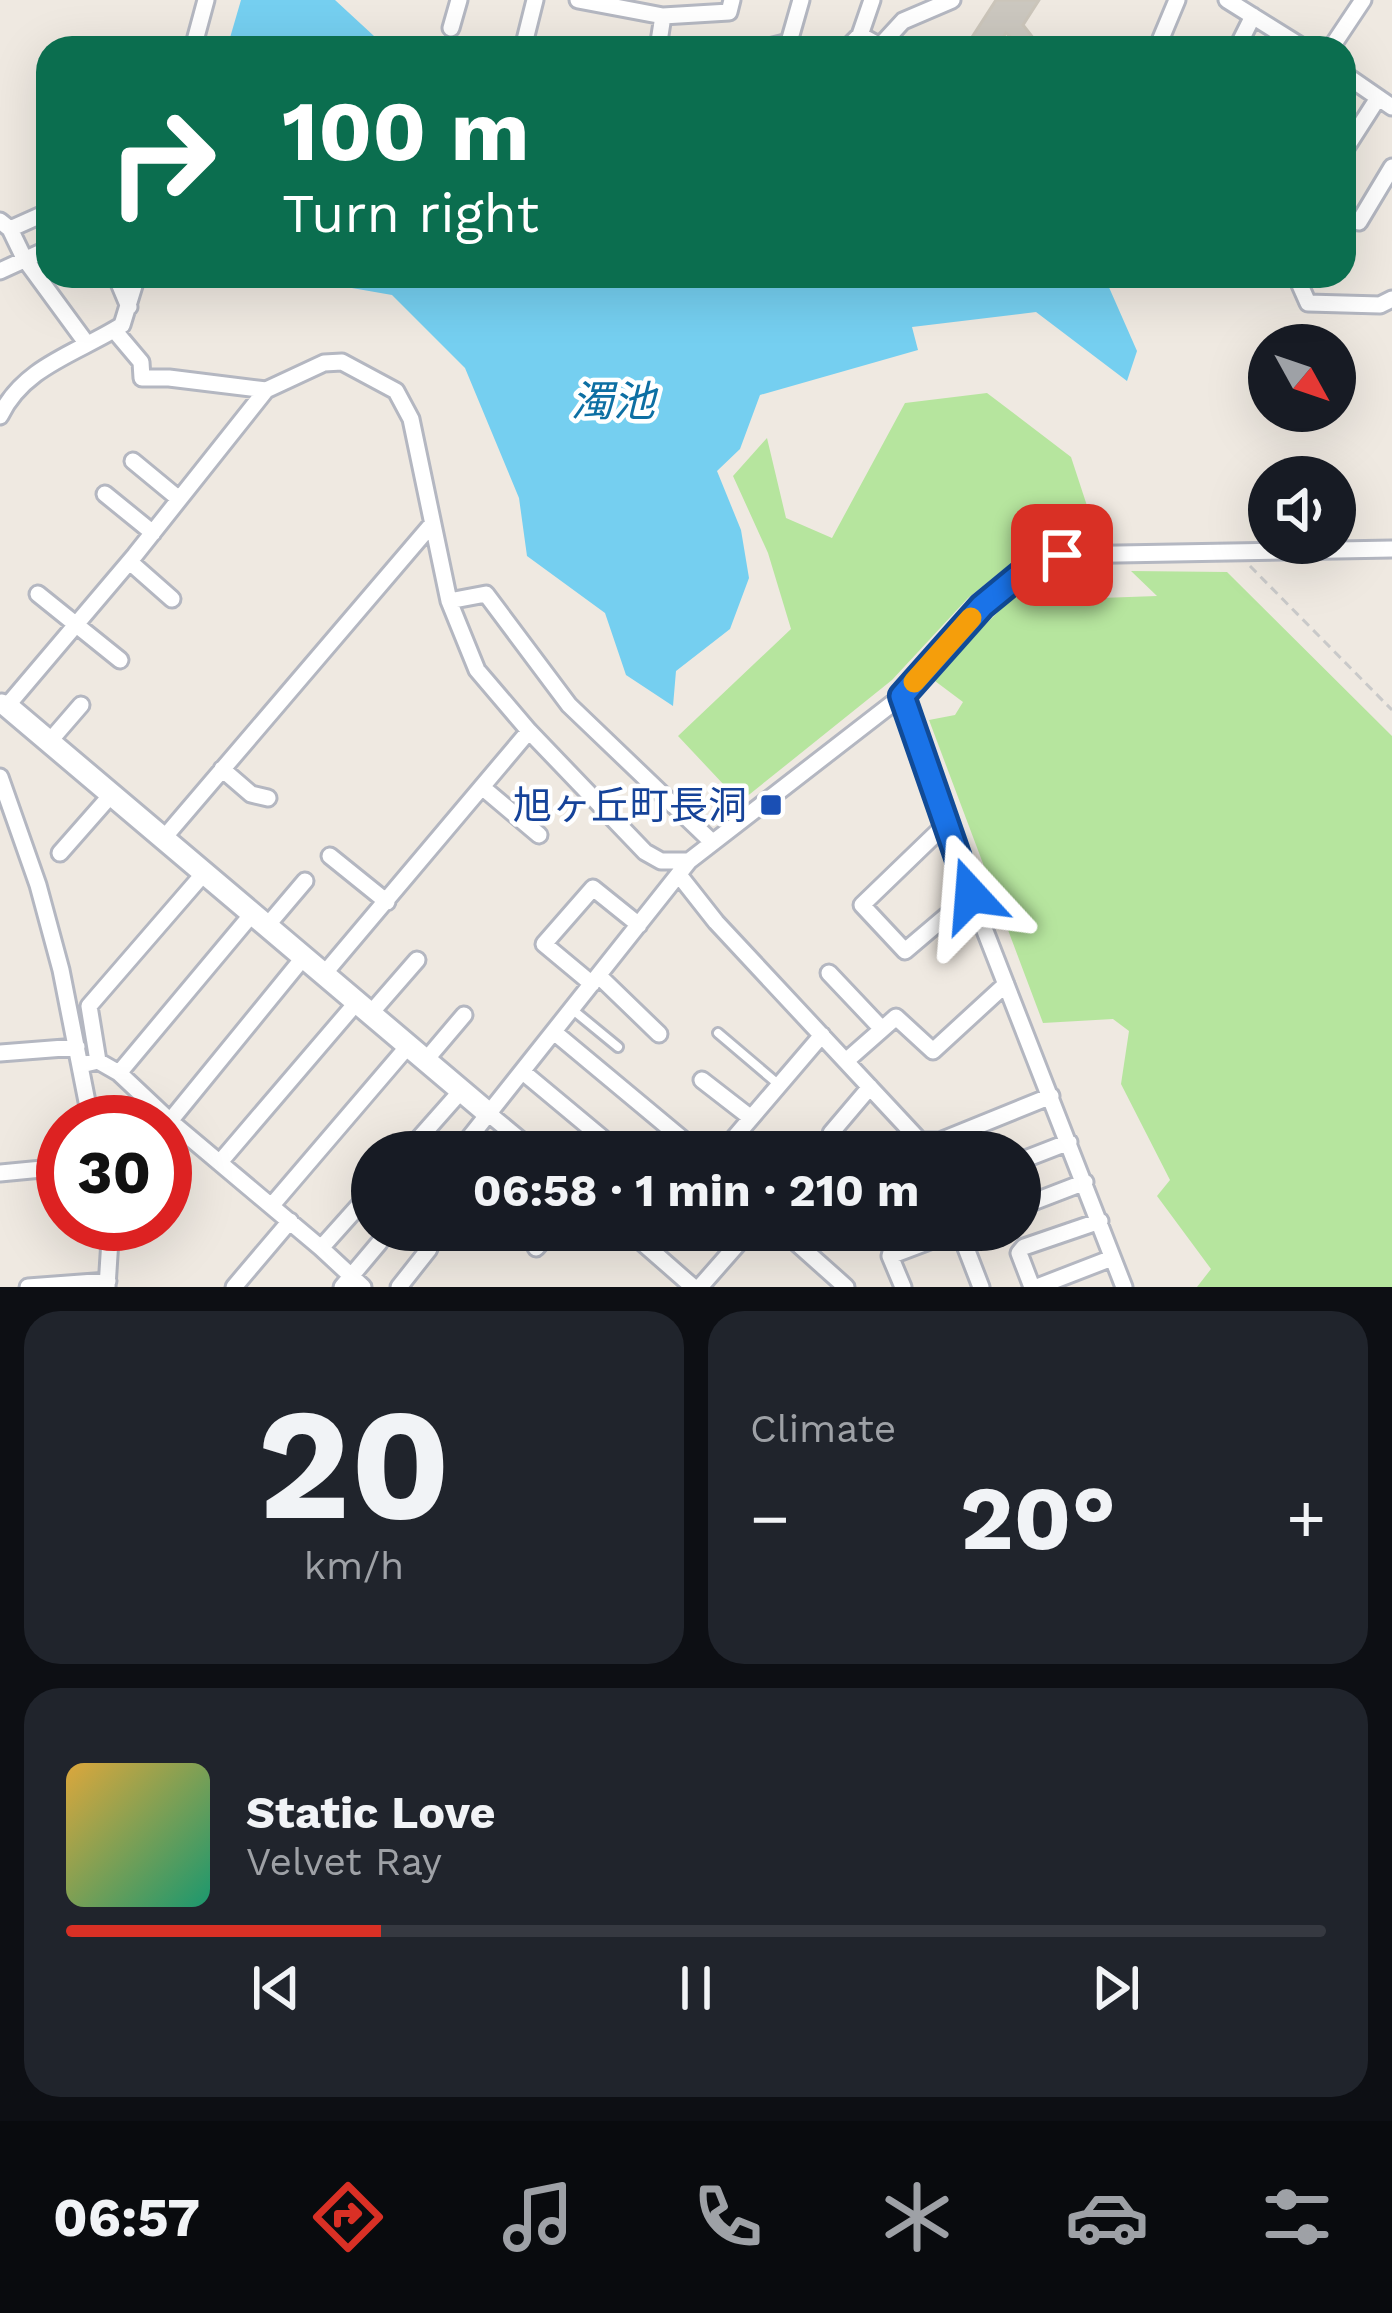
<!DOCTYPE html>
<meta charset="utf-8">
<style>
:root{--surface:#171b24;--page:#20242c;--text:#f1f3f6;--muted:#9ea1a6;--line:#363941;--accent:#d93025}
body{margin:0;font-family:"Work Sans","Noto Sans JP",sans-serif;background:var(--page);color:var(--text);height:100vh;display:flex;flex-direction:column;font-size:45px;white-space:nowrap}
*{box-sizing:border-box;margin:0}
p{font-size:39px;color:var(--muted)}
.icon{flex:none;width:66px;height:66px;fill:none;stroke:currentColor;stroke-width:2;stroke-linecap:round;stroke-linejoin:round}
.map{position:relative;height:1287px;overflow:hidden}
.panel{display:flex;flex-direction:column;gap:24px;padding:24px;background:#0d0f14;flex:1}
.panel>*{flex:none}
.hud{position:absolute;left:36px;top:36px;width:1320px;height:252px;border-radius:36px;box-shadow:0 12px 48px #0002;background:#0b6e4f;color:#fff;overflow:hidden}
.needle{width:78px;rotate:130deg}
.tools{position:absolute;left:1248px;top:324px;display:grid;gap:24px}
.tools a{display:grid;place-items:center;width:108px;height:108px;border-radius:50%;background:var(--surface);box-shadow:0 12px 48px #0002;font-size:60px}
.speed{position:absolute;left:36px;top:1095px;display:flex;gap:24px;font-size:60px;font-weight:700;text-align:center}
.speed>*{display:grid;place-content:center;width:156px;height:156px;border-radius:50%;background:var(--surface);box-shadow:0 12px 48px #0002;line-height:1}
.speed .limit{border:18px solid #d22;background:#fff;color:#111}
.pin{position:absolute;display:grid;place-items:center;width:102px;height:102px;color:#fff;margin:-51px;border-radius:24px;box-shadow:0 6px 18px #0006}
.me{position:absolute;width:132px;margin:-66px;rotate:341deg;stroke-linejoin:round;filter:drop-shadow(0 0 9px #0008)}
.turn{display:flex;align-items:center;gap:42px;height:252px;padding:0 48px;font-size:54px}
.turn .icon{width:156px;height:156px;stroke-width:2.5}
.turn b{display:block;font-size:84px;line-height:102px}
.big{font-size:90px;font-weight:700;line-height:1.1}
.panel .tile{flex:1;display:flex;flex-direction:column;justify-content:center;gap:18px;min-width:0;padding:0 42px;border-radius:36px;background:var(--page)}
.panel .dial{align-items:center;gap:0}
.dial b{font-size:156px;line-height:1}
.song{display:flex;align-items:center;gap:36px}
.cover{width:144px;height:144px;border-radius:18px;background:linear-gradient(135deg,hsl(40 70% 55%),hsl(160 70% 35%))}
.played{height:12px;border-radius:6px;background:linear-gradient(90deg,var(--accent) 25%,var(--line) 25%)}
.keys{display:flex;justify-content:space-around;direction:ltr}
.heat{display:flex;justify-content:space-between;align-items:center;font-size:66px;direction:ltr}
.panel .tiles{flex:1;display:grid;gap:24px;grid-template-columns:1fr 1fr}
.tile:last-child{grid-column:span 2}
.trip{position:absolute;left:351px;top:1131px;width:690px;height:120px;border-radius:60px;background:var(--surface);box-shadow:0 12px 48px #0002;font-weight:700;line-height:120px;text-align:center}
.dock{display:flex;height:192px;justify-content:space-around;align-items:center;background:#090b0e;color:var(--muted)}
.dock .icon{width:84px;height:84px}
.dock .active{color:var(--accent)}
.dock b{font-size:54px;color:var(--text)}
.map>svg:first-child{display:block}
</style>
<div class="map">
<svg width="1392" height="1287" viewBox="0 0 1392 1287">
<rect width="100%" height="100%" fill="#efe9e1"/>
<path fill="#b6e59e" d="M 987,393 L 1071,457 L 1092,521 L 1015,560 L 968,598 L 892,680 L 740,802 L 678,736 L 791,629 L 768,553 L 733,476 L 767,438 L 786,518 L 832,538 L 905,403 Z
M 1131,571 L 1227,572 L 1392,736 L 1392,1287 L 1197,1287 L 1211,1269 L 1157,1196 L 1170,1180 L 1121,1084 L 1129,1031 L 1113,1019 L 1043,1023 L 929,720 L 955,715 L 963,702 L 935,681 C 961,653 1031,561 1071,575 C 1081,578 1093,591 1101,598 L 1157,596 Z"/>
<path fill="#75cff0" d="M 241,0 L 335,0 L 387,48 L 227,48 Z
M 283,276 L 1104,276 L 1137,351 L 1127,381 L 1036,312 L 912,327 L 918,350 L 760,395 L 740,449 L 717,471 L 741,530 L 749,578 L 730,629 L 676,671 L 673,706 L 626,675 L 605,613 L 527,556 L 519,498 L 465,368 L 392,295 Z"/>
<path fill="#cbc7bf" stroke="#cbc5ba" stroke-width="3" d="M 996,0 L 1039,0 L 1023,25 L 1041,48 L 1023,48 L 1006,33 L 996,48 L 965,48 Z"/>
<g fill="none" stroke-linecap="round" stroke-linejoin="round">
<defs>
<path id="lane" d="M 573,1010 L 618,1047
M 718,1033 L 778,1084"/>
<path id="street" d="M 578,0 L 663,16 L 729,12 L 732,0
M 872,0 L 860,35 L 880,46 L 903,21 L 952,0
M 1227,0 L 1304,48
M 451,28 L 459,0
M 789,42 L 801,0
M 193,48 L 206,0
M 523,48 L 535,0
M 658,48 L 663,16
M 765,48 L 789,42 L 799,48
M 847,48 L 860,35
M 1157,48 L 1177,0
M 1237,48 L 1253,16
M 1331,48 L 1363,0
M 1344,74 L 1392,107
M 1344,151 L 1378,98
M 0,221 L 10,229 L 24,258 L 87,344
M 1359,222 L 1392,167
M 10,229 L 48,212
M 0,271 L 48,249
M 116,276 L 129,307
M 1296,276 L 1308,303 L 1380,305 L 1392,299
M 114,330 L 141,362 L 142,378 L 169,378 L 266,390
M 0,416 C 24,366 78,353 122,325 L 137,276
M 133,461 L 179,499
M 105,494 L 153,533
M 130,562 L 172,599
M 38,594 L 120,660
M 449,601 L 486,594 L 569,705 L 711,841
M 902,696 L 971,895 L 1124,1287
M 2,702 L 7,706 L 135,555 L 266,390 L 324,363 L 342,362 L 396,391 L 411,419 L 449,601 L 477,670 L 529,731 L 645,852 L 661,861 L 689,861
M 49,742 L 81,705
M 222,769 L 251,794 L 268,798
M 0,777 L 38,885 L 61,970 L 91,1122
M 482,787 L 539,835
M 946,824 L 862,905 L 905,951 L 971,895
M 163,839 L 432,524
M 60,853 L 111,795
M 330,856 L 387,902
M 679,875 L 716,922 L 920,1141 L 940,1141 L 1051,1096
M 266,927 L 305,881
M 829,973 L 882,1029
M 324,974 L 529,731
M 599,976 L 659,1034
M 592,984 L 544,944 L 593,888 L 639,925
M 370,1014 L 417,960
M 554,1032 L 698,1152
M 0,1053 L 77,1047
M 98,1061 L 89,1006 L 205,872
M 425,1061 L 464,1015
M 846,1061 L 896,1017 L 933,1051 L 1006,984
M 81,1065 L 98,1061 L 119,1073 L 170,1121 L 321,1248 L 372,1191
M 523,1072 L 619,1152
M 119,1073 L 252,914
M 702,1080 L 751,1118
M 489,1114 L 535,1152
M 170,1121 L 303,958
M 831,1133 L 870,1087
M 407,1152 L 461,1091
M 458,1152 L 689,861 L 902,696 L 982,606 L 1027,569 L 1062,555 L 1392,549
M 722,1152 L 822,1035
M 1020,1161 L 1069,1142
M 220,1162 L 356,1003
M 0,1173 L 63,1167
M 272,1205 L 408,1046
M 1020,1207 L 1085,1182
M 628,1230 L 693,1287
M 782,1230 L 846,1287
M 897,1230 L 890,1256 L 959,1230 L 981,1287
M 647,1245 L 659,1230
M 321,1248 L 363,1287
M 536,1248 L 552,1230
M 890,1256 L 903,1287
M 28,1287 L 108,1281
M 107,1287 L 111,1224
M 234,1287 L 290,1221
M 342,1287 L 379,1243
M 399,1287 L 429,1249
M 700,1287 L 750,1230
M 1032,1287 L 1019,1253 L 1024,1247 L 1100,1221
M 1037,1287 L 1112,1258"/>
<path id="secondary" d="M 7,706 L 489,1114"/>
</defs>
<use href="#lane" stroke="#b4b7c1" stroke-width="14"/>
<use href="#street" stroke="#b4b7c1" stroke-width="21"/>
<use href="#secondary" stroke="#b4b7c1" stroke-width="27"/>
<path stroke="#c9c9c9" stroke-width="3" stroke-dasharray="9 6" stroke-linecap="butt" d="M 1250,566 L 1392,710"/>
<use href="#lane" stroke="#fff" stroke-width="8"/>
<use href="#street" stroke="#fff" stroke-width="15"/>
<use href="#secondary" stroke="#fff" stroke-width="21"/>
</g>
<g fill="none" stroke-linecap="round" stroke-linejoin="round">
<defs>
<path id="route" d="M 971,895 L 902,696 L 982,606 L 1027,569 L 1062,555"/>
</defs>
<use href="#route" stroke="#114b97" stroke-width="30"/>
<use href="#route" stroke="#1a73e8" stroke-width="21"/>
<path stroke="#f59e0b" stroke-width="21" d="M 914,682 L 971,618"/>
</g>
<rect fill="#1a4fb4" stroke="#fff" stroke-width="4.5" x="759" y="793" width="24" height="24" rx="6"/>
<g text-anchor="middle" stroke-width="9" stroke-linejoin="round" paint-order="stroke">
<g font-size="39" fill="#164399" stroke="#fff" text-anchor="end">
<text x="747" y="819">旭ヶ丘町長洞</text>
</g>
<g font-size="42" font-style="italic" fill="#0d6fa3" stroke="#fff">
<text x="613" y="416">濁池</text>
</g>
</g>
</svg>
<div class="tools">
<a><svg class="needle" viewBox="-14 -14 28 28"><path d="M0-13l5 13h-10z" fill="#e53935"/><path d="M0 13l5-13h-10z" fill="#9ea1a6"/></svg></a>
<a><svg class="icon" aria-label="sound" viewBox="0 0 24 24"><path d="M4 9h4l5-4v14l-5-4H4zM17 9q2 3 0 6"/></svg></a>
</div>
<div class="speed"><div class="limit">30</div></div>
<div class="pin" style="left:1062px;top:555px;background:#d93025"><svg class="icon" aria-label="arrive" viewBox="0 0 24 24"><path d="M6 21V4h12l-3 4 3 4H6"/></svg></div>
<svg class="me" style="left:971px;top:895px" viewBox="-20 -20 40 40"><path d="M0-17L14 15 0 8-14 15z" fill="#1a73e8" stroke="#fff" stroke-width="4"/></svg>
<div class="trip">06:58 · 1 min · 210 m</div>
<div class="hud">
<div class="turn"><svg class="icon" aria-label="right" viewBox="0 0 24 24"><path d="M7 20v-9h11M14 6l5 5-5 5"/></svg><div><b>100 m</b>Turn right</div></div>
</div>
</div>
<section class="panel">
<div class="tiles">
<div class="tile dial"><b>20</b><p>km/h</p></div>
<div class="tile"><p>Climate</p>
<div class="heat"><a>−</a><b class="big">20°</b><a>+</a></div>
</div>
<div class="tile">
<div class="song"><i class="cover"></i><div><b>Static Love</b><p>Velvet Ray</p></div></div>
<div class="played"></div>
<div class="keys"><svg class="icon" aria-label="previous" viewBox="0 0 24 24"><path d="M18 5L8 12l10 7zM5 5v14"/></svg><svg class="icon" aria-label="pause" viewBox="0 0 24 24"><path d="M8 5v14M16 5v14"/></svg><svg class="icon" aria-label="next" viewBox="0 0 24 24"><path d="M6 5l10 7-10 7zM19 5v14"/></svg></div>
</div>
</div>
</section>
<nav class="dock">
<b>06:57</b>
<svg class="icon active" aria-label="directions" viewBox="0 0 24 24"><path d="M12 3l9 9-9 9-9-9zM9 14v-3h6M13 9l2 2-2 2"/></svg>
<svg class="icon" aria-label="music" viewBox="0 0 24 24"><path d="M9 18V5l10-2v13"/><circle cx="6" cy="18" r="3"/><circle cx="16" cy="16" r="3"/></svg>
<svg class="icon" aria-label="phone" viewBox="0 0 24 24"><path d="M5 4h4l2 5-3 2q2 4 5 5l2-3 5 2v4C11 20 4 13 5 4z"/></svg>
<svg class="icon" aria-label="climate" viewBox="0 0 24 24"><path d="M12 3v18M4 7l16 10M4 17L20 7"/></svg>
<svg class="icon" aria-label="car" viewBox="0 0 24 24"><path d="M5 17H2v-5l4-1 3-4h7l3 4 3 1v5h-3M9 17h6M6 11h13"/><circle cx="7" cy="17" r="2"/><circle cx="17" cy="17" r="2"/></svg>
<svg class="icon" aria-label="filters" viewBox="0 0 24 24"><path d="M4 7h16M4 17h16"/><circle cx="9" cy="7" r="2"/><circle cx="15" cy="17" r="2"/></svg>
</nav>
